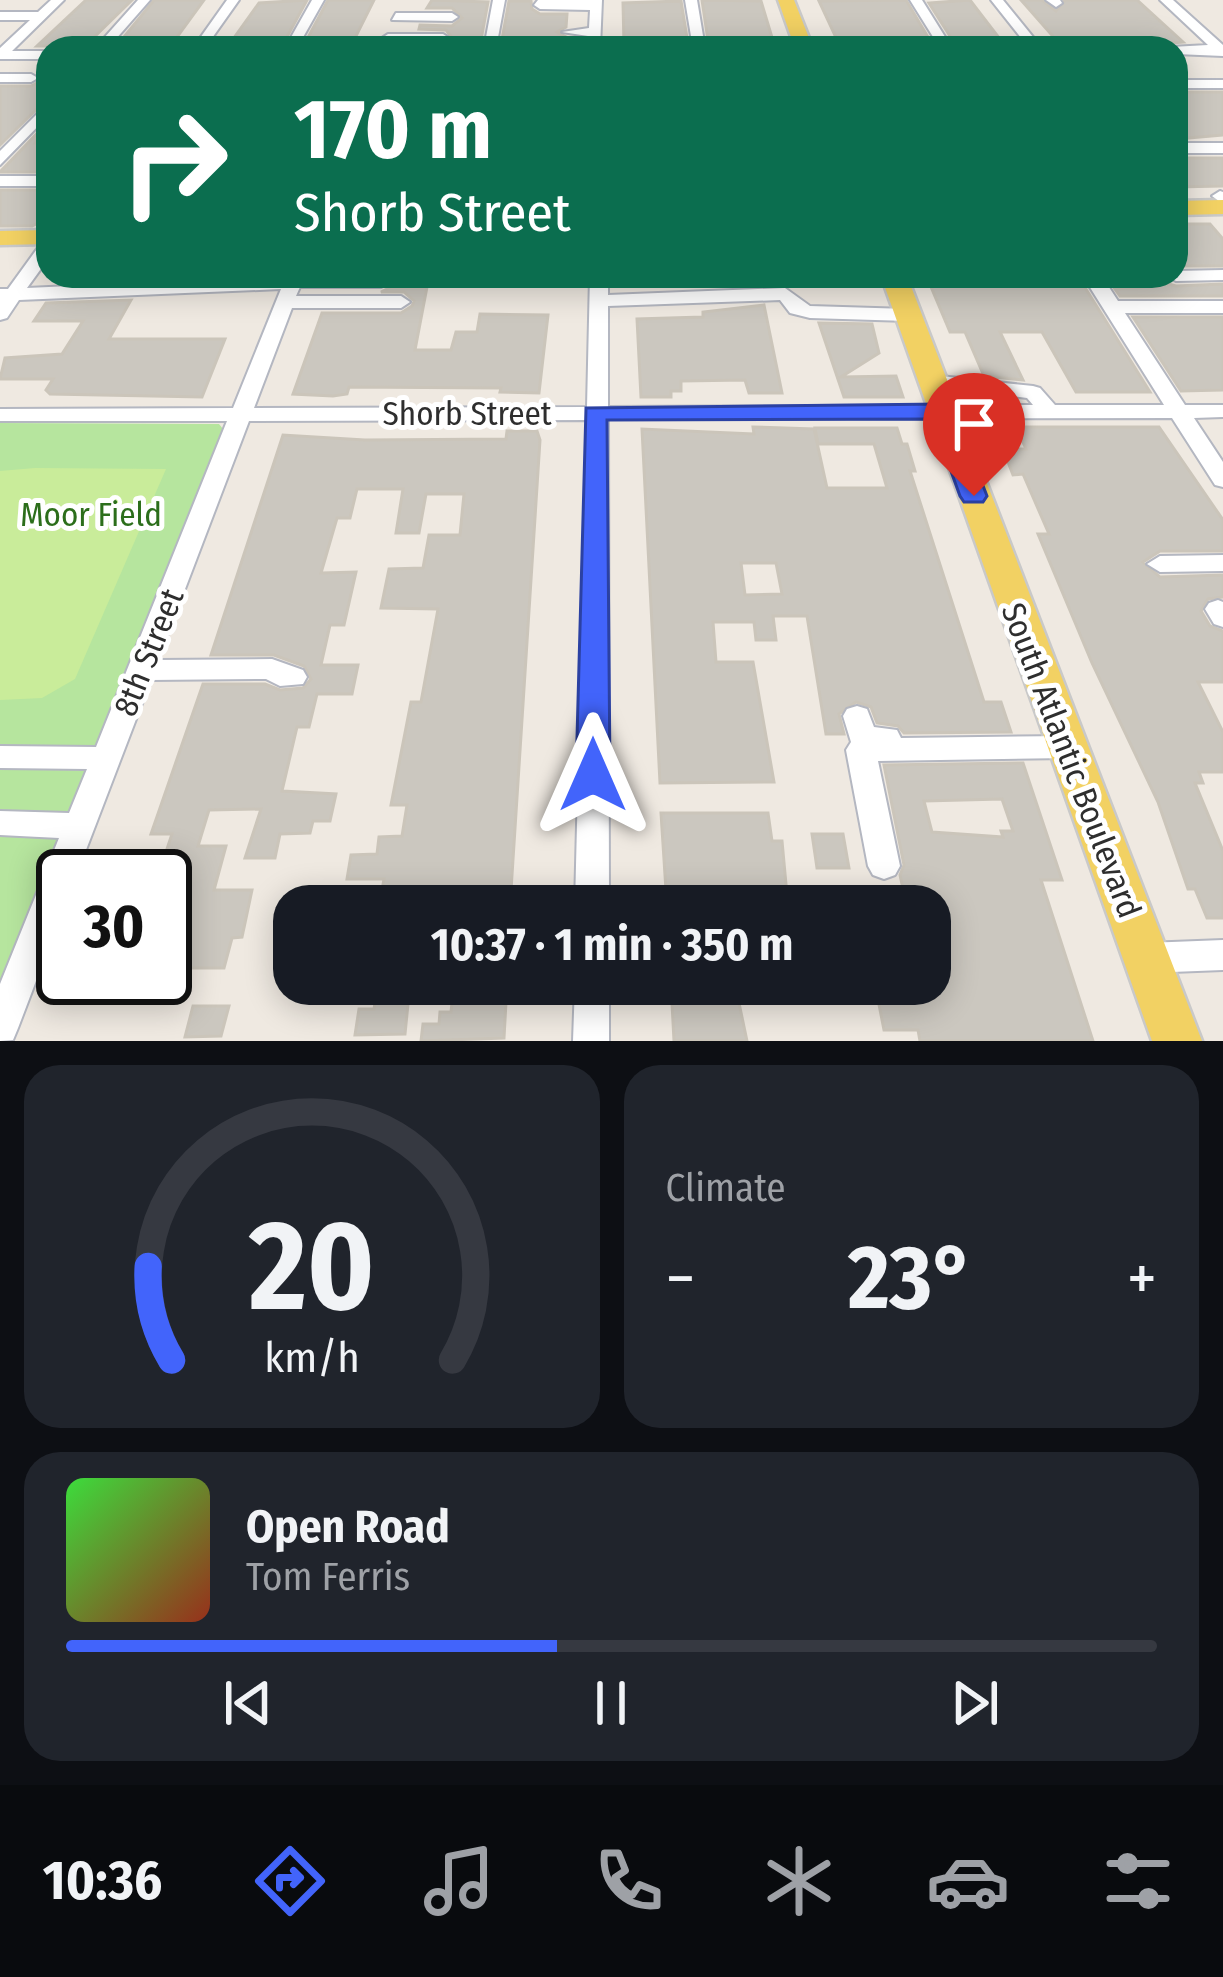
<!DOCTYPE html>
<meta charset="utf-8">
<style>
:root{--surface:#171b24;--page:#20242c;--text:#f1f3f6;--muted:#9ea1a6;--line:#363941;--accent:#4264fb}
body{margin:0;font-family:"Fira Sans Condensed",sans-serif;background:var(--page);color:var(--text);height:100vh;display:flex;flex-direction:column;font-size:45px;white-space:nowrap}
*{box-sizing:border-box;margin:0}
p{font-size:39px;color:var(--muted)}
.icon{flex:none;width:66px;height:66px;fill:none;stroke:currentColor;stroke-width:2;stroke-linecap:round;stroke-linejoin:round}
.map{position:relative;height:1041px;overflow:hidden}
.drawer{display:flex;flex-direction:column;gap:24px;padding:24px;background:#0d0f14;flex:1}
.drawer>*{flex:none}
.top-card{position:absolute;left:36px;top:36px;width:1152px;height:252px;border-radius:36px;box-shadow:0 6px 30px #0003;background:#0b6e4f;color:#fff;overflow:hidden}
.speed{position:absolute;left:36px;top:849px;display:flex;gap:24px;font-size:60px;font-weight:700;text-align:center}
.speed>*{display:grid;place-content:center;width:156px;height:156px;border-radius:50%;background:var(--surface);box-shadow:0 6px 30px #0003;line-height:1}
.speed .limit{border:6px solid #111;border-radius:18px;background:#fff;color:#111}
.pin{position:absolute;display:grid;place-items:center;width:102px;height:102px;color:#fff;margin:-123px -51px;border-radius:50% 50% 50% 0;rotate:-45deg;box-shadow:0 0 12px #0007}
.pin .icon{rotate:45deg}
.me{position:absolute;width:132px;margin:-66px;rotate:0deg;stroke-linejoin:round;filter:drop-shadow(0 0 9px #0008)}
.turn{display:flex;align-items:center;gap:42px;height:252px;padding:0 60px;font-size:54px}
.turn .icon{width:156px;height:156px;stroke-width:2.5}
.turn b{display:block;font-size:84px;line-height:102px}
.big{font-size:90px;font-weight:700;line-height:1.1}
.drawer .tile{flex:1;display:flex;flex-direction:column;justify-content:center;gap:18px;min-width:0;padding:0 42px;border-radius:36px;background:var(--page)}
.drawer .dial{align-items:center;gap:0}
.dial svg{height:312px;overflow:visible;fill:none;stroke:var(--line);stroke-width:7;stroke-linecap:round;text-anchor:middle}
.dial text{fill:var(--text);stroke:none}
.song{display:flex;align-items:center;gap:36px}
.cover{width:144px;height:144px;border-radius:18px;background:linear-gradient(135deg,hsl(120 70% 55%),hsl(10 70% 35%))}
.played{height:12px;border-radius:6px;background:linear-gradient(90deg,var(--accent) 45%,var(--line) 45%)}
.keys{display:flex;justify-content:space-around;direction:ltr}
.heat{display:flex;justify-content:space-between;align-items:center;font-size:66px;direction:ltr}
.drawer .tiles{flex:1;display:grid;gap:24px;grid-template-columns:1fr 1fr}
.tile:last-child{grid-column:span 2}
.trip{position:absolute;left:273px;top:885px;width:678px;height:120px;border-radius:36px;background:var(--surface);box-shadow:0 6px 30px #0003;font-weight:700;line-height:120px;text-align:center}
.dock{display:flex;height:192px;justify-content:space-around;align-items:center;background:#090b0e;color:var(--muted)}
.dock .icon{width:84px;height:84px}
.dock .current{color:var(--accent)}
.dock b{font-size:54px;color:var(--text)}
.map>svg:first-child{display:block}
</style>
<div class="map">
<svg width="1223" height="1041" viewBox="0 0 1223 1041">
<rect width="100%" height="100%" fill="#efe9e1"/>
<path fill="#b6e59e" d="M 0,423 L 219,424 L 223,429 L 0,986 Z"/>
<path fill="#c9ec9a" d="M 35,468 L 166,469 L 75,679 L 42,698 L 0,700 L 0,471 Z"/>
<path fill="#cbc7bf" stroke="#cbc5ba" stroke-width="3" fill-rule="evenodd" d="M 86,0 L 132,0 L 85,46 L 37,46 Z
M 154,0 L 204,0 L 169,48 L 128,48 L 138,37 L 124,37 Z
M 307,0 L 281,48 L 229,45 L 259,3 Z
M 328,0 L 374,0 L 351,46 L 303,47 Z
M 432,0 L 488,2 L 480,45 L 451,47 L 417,47 L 443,46 L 453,39 L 446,30 L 419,29 L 420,25 L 452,26 L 462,18 L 452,8 L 427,8 Z
M 702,0 L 761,1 L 774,44 L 709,47 Z
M 906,0 L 932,44 L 839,44 L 819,1 Z
M 970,0 L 976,8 L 1003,43 L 955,44 L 929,3 Z
M 1021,0 L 1042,0 L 1056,11 L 1065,0 L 1137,0 L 1183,42 L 1171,43 L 1167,48 L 1158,44 L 1058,42 Z
M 509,1 L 531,1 L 532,9 L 540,14 L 567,14 L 566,27 L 557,32 L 566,37 L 566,45 L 501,45 Z
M 681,1 L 688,44 L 624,45 L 623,3 Z
M 41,81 L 48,81 L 48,98 L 0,145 L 0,86 L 31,86 Z
M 1176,92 L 1223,92 L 1223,135 L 1176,139 Z
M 48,122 L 35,143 L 47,143 L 40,154 L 48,154 L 48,172 L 0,172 Z
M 1176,158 L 1223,158 L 1223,186 L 1176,187 Z
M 0,190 L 48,190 L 48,218 L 32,226 L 0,226 Z
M 1176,224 L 1210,224 L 1223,239 L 1223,266 L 1176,266 Z
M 1154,280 L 1176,286 L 1223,284 L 1223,296 L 1120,296 L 1115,289 L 1158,286 Z
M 929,282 L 1084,286 L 1150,392 L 1076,392 L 1042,332 L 1000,332 L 1023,380 L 984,376 L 965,332 L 950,332 Z
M 391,287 L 427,287 L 415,350 L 451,350 L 456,332 L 477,332 L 480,314 L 548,315 L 539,393 L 500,392 L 501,388 L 349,387 L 347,394 L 333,396 L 293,394 L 322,313 L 401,313 L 412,306 L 414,301 L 404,292 L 381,292 Z
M 131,300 L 109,339 L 225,339 L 202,397 L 50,394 L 46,390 L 53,379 L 0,379 L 5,358 L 62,354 L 83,321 L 34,321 L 46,303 Z
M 764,305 L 782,393 L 749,393 L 745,380 L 681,381 L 681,391 L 671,391 L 671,397 L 641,397 L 637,319 L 703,317 L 703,312 Z
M 1133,317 L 1223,317 L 1223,390 L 1181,391 Z
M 819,323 L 872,324 L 879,353 L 841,377 L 896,376 L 903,397 L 844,397 Z
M 753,427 L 814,429 L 827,488 L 887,488 L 874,444 L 818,444 L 815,428 L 897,428 L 902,444 L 907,444 L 915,471 L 910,471 L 984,702 L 1001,702 L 1011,732 L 904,733 L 898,726 L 877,723 L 871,707 L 856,702 L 839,714 L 844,734 L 826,734 L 807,616 L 773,616 L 776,640 L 756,640 L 754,622 L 713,622 L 716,662 L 753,662 L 774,782 L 660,783 L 642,429 L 754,434 ZM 741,563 L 776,563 L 782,594 L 745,595 Z
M 1016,427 L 1159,427 L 1223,520 L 1223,551 L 1160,551 L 1143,562 L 1160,577 L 1223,575 L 1223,597 L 1208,599 L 1201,611 L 1210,626 L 1223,631 L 1223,682 L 1198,682 L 1223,732 L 1223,772 L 1199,772 L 1203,783 L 1195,783 L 1223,851 L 1223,918 L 1207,918 L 1195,889 L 1188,889 L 1158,802 L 1092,663 L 1038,534 L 1049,534 L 1023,474 L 1013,475 L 1003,449 L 1026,449 Z
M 507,431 L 537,431 L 540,440 L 510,906 L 379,906 L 384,879 L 347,879 L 351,855 L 377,854 L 379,837 L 402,836 L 407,805 L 391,805 L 411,702 L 421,702 L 438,609 L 381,608 L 389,569 L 423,568 L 429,535 L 460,535 L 464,494 L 426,494 L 419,533 L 396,533 L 403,489 L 357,489 L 350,518 L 337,518 L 321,573 L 356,572 L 344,625 L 330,625 L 321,665 L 358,665 L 352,694 L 317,694 L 309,727 L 297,727 L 282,791 L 336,794 L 330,821 L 313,821 L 310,833 L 280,834 L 275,858 L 245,858 L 261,809 L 209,810 L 198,846 L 226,846 L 214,890 L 252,890 L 242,937 L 232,938 L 224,968 L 165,968 L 165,876 L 158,876 L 172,834 L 151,834 L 203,684 L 265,684 L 280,690 L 303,688 L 311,679 L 304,666 L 274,655 L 211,655 L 283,435 L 365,440 L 506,439 Z
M 1023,763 L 1062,880 L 1041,880 L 1093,1041 L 920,1041 L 918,1030 L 884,1030 L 875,984 L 930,984 L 930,906 L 871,906 L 868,889 L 903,889 L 900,875 L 904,865 L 884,765 ZM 1002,799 L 1013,831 L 1001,831 L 1003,837 L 932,832 L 924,801 Z
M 661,813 L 768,813 L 772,841 L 782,841 L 788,906 L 667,906 Z
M 812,834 L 843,834 L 849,868 L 817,868 Z
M 106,978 L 161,978 L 155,999 L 99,1000 Z
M 454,984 L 507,984 L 504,1038 L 421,1041 L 423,1024 L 439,1024 L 440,1012 L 451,1012 Z
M 671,984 L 735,984 L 747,1041 L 674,1041 Z
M 375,1003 L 408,1004 L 405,1034 L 355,1035 L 359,1009 L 374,1009 Z
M 193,1006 L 229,1006 L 221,1036 L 185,1037 Z"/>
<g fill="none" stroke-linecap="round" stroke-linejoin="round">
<defs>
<path id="minor" d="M 51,0 L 64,0 L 12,51 L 48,51 L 48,59 L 0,59 L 0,48 L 30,20 L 0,20 L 0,12 L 38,12 Z
M 138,0 L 150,0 L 108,48 L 95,48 Z
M 227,0 L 239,0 L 205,48 L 193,48 Z
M 312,0 L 324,0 L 297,48 L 285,48 Z
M 493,0 L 505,0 L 496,48 L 484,48 Z
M 538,0 L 602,0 L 600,48 L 588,48 L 588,36 L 562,32 L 589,28 L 590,10 L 540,9 L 534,5 Z
M 685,0 L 697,0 L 705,48 L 693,48 Z
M 910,0 L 922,0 L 952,48 L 940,48 Z
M 991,0 L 1003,0 L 1042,48 L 1029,48 Z
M 1046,0 L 1060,0 L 1062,3 L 1056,7 Z
M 1160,0 L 1173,0 L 1223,45 L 1223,56 L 1176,54 L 1176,48 L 1171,47 L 1208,45 Z
M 396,13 L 452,13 L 458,17 L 452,21 L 392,20 Z
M 388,34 L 443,34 L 449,38 L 443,42 L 383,41 L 382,38 Z
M 0,74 L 31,74 L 38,78 L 31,82 L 0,82 Z
M 1176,80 L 1223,80 L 1223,88 L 1176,88 Z
M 48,103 L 48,116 L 0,165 L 0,151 Z
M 1176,143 L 1223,143 L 1223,153 L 1176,153 Z
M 0,176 L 48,176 L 48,186 L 0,186 Z
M 1220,191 L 1223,192 L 1223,204 L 1212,196 Z
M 48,241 L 48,259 L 27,288 L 286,276 L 402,276 L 381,287 L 300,287 L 296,296 L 401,296 L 410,302 L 401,308 L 292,308 L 254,408 L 587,407 L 590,276 L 798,276 L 790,282 L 608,284 L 608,295 L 785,288 L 810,306 L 908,309 L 918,315 L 908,321 L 810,318 L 790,313 L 780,300 L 608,306 L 608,407 L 1033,405 L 1027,398 L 924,385 L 921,381 L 924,377 L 931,375 L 1033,386 L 1040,388 L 1055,405 L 1164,405 L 1086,281 L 997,281 L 988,276 L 1124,276 L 1121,280 L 1105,281 L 1118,301 L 1223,301 L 1223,313 L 1125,313 L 1185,405 L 1223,405 L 1223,417 L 1194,418 L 1223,462 L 1223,487 L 1215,485 L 1172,418 L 608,419 L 609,906 L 575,906 L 587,420 L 249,421 L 158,660 L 272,659 L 303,670 L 307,677 L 303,684 L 280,686 L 266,679 L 151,680 L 76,876 L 63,876 L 63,910 L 18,1028 L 13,1040 L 0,1041 L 0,984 L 59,838 L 0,835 L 0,811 L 69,813 L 87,769 L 0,768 L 0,746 L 96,747 L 227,421 L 0,421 L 0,409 L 233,408 L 281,289 L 19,300 L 7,318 L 0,320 L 0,289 L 8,289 L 42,242 Z
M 1223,270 L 1223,280 L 1176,281 L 1167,276 L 1176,276 L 1176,271 Z
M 1223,555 L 1223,571 L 1160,572 L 1147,564 L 1160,556 Z
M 1218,600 L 1223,602 L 1223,627 L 1214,624 L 1205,609 L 1209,603 Z
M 857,706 L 867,709 L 874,727 L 897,730 L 901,738 L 1067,736 L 1077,739 L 1082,747 L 1077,755 L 1067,758 L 878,761 L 900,866 L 895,875 L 884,879 L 873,875 L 868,866 L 846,750 L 851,742 L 843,716 L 847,709 Z
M 1223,940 L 1223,970 L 1146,973 L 1134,969 L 1129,958 L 1134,947 L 1146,943 Z
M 575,984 L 609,984 L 609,1041 L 573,1041 Z"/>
<path id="major" d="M 778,0 L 794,0 L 813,48 L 795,48 Z
M 1223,200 L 1223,214 L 1176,215 L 1176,201 Z
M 48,230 L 48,244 L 0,245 L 0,231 Z
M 881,276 L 907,276 L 1202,1041 L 1152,1041 Z"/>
</defs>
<use href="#minor" stroke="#b4b7c1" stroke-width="4"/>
<use href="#major" stroke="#c9c9c9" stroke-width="5"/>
<use href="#minor" fill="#fff" fill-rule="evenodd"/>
<use href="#major" fill="#f2d163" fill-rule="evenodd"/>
</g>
<path fill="#4264fb" stroke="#2b41a3" stroke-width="3" d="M 942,404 L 954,411 L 987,496 L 983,502 L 964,502 L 960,496 L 932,419 L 607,420 L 610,775 L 605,784 L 593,788 L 581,784 L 576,775 L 586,408 Z"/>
<g text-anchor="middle" stroke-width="10" stroke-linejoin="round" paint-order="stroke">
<g font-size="33" fill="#2e2e2e" stroke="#fff">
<text x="467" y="425">Shorb Street</text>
<text transform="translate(148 652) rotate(-68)" y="12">8th Street</text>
<text transform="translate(1072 760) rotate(69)" y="12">South Atlantic Boulevard</text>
</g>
<g font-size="33" fill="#2c6e1b" stroke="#fff">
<text x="91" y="526">Moor Field</text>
</g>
</g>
</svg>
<div class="speed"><div class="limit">30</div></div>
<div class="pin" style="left:974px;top:496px;background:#d93025"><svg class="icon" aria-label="arrive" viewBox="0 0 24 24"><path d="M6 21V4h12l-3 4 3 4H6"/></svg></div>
<svg class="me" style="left:593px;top:775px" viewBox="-20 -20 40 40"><path d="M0-17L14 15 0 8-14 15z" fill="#4264fb" stroke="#fff" stroke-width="4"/></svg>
<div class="trip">10:37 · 1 min · 350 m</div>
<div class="top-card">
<div class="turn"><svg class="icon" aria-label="right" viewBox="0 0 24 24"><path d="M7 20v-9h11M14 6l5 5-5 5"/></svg><div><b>170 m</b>Shorb Street</div></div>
</div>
</div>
<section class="drawer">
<div class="tiles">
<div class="tile dial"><svg viewBox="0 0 100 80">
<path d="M14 69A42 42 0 1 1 86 69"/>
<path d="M14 69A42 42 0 0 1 8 45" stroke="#4264fb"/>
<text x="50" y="56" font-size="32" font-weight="700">20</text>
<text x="50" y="72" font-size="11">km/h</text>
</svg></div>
<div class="tile"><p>Climate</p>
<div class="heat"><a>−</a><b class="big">23°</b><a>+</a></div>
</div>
<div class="tile">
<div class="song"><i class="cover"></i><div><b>Open Road</b><p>Tom Ferris</p></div></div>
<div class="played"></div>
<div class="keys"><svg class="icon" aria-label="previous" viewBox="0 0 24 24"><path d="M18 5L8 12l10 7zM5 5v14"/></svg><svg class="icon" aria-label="pause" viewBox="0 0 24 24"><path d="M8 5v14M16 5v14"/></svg><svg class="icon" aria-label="next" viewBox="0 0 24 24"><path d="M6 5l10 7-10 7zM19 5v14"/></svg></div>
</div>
</div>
</section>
<nav class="dock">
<b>10:36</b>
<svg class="icon current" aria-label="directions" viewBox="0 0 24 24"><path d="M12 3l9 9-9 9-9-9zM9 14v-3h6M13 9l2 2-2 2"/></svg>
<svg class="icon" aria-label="music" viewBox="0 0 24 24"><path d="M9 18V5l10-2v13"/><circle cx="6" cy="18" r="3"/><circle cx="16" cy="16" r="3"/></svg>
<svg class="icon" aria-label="phone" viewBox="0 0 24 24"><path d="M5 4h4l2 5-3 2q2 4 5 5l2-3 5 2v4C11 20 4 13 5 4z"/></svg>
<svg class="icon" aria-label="climate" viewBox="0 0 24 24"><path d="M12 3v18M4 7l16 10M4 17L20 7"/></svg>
<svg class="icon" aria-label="car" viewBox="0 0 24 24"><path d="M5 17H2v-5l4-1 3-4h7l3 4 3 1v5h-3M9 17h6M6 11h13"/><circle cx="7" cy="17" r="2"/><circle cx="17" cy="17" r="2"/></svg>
<svg class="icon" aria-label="filters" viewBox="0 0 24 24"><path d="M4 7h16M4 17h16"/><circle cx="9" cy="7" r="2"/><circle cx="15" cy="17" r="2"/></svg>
</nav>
